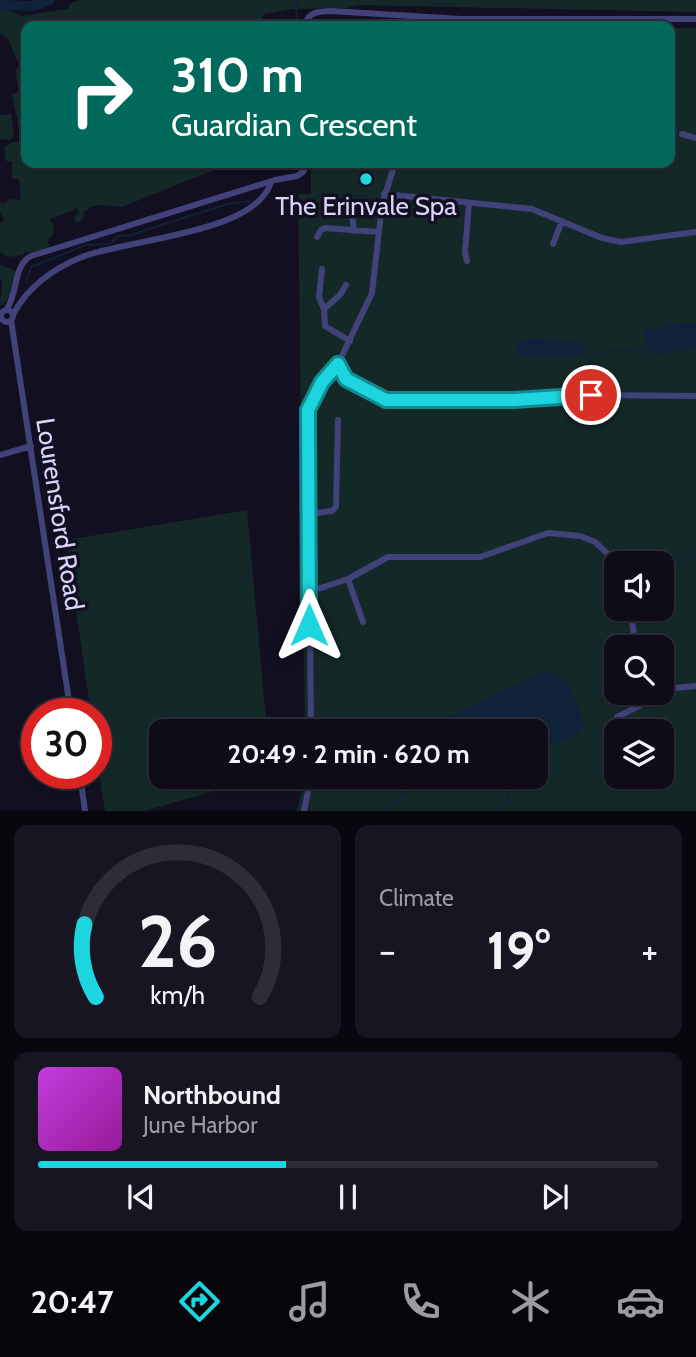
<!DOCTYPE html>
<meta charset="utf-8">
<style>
:root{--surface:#0e0c18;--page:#171521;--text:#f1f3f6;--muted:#9b9ba2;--line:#2e2c37;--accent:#1dd5de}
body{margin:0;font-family:Cabin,sans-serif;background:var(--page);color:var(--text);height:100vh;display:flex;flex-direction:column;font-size:26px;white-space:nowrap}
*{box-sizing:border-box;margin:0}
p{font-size:23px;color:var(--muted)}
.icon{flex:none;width:38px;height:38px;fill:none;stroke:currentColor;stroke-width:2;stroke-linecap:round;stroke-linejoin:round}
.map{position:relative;height:811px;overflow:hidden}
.details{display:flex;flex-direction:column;gap:14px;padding:14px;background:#08070d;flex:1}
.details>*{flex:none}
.hud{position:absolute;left:21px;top:21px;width:654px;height:147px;border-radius:14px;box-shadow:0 2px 5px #0004,0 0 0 2px var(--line);background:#00695c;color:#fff;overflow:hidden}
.tools{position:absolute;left:604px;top:551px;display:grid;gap:14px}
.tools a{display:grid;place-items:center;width:70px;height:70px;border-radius:14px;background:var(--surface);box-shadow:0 2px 5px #0004,0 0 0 2px var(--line);font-size:35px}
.speed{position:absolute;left:21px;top:698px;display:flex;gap:14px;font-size:35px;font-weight:700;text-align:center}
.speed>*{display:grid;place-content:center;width:91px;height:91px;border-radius:50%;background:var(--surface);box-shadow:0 2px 5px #0004,0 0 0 2px var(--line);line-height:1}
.speed .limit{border:10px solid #d22;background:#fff;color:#111}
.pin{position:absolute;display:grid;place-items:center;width:60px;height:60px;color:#fff;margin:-30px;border:4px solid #fff;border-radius:50%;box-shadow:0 2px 7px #0007}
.me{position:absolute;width:77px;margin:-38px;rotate:0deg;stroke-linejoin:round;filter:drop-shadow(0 0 5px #0008)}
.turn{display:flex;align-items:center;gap:24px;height:147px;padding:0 35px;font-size:32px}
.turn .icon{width:91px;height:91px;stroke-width:2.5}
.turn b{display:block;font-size:49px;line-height:60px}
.big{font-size:52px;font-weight:700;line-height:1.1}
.details .card{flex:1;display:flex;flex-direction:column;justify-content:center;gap:10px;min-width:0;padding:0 24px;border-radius:14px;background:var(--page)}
.details .dial{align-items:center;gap:0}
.dial svg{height:182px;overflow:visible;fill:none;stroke:var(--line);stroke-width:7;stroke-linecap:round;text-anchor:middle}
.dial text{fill:var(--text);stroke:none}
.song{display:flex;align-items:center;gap:21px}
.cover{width:84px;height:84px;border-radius:10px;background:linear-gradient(135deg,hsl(290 70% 55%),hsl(300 70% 35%))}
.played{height:7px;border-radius:4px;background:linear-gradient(90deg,var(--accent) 40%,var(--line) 40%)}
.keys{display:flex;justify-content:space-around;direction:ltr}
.heat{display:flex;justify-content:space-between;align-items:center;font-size:38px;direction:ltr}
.details .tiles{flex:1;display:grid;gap:14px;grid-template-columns:1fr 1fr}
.card:last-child{grid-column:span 2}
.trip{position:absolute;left:149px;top:719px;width:399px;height:70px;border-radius:14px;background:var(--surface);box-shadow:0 2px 5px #0004,0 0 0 2px var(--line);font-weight:700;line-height:70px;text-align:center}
.menu{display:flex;height:112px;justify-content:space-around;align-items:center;background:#06050a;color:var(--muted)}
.menu .icon{width:49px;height:49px}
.menu .current{color:var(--accent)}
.menu b{font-size:32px;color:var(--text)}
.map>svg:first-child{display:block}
</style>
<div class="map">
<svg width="696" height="811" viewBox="0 0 696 811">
<rect width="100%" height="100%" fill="#121020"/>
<path fill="#142927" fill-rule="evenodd" d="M 79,0 L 696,0 L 696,12 L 357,5 L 347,8 L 291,9 L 264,14 L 260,26 L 26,26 L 26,58 L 17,61 L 8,38 L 0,33 L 0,9 L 8,9 L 21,16 L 68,9 L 70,4 Z
M 319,20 L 424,26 L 314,26 Z
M 670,28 L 696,28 L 696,811 L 297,811 L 305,777 L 536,777 L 536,732 L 305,731 L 298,194 L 311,194 L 311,163 L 670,163 ZM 616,564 L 662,564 L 662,609 L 616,609 ZM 616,648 L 662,648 L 662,693 L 616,693 ZM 616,732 L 662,732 L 662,777 L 616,777 Z
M 26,67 L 26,138 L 20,133 L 12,94 L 19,92 L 15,69 Z
M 11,114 L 14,136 L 10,140 L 0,139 L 0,115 Z
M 12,142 L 26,142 L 26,163 L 231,163 L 122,207 L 101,205 L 91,207 L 84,212 L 83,220 L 76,222 L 74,218 L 79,212 L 77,208 L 49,220 L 53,224 L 54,232 L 48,241 L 49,248 L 29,253 L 26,251 L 23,255 L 7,257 L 0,252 L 0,223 L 4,221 L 0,211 L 0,202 L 3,204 L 11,199 L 21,200 L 19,179 L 12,179 L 12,162 L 6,161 L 4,148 Z
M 0,265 L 16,271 L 11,295 L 0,307 L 2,281 L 0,280 Z
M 247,510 L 267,731 L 161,732 L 161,777 L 265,777 L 144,811 L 105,811 L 96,752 L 96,714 L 91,714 L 66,540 Z"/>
<path fill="#10213a" d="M 682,322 L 696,323 L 696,348 L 656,355 L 651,353 L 643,334 L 644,330 Z
M 535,338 L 582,343 L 585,346 L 585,351 L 582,355 L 556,357 L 520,356 L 515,350 L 515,345 L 517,340 Z
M 585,404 L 598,405 L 601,416 L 599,424 L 586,425 L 584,424 L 583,409 Z
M 544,672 C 550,673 556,672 560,676 C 569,684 590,721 581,731 C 574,739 546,747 536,751 L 536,732 L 431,731 L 437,724 L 501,691 Z"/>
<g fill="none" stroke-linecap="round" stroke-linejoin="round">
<path stroke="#10213a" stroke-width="2" d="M 296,26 L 297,0
M 26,282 L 31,267 L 86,245 L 109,244 L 119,236 L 131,235 L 227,204 L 250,201
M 584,391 L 590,359 L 596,353 L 648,348
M 662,573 L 696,553
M 383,811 C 396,800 410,794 415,777
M 493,811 L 506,801 L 511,777"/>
<path stroke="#10213a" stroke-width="10" d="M 0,5 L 33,6 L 50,0"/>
<path stroke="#414279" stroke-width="6" d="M 305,26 C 308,11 318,12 331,11 L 461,19 L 696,19
M 682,134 L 696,138
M 384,194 L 532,209 L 602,238 L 621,242 L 696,232
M 350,200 L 354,231
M 317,237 L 321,230 L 325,228 L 379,232
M 553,244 L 562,221
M 467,261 L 465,252 L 469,203
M 322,269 L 319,297 L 324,309 L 325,326 L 350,341
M 324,309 L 340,295 L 346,285
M 6,310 C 19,293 12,267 31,256 L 275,180 L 297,176 L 304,171 L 305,163
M1 316a6 6 0 1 1 12 0a6 6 0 1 1-12 0Z
M 13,315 C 26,288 54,268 82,257 C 127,239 256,234 271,182
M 11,320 L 71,714
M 327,374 L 346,379 L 386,400 L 514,400 L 591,395 L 696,396
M 0,455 L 31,446
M 308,514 L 332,511 L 336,507 L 338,420
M 348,579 L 363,622
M 309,589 L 321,588 L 348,579 L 388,557 L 480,557 L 548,533 L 580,536 L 595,542 L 608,554 L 616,571
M 630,609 L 636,648
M 662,683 L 675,688 L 696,686
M 617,717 L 645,703 L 654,693
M 311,732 L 308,410 L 322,382 L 340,360 L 372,293 L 382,205 L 395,163
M 80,774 L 85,811
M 304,811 L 311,777"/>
</g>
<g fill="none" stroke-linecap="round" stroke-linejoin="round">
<defs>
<path id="route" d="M 309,625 L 308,410 L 322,382 L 338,364 L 346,379 L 386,400 L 514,400 L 591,395"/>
</defs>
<use href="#route" stroke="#138a90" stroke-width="18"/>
<use href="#route" stroke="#1dd5de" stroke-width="12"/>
</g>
<circle fill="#1dd5de" stroke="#121020" stroke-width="2.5" cx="366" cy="179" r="7"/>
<g text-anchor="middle" stroke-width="7" stroke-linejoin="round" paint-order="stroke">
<g font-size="26" fill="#d7d5fa" stroke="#121020">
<text x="366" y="215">The Erinvale Spa</text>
</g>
<g font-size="26" fill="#d7d5fa" stroke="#121020">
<text transform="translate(60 514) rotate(81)" y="9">Lourensford Road</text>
</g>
</g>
</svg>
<div class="tools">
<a><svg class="icon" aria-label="sound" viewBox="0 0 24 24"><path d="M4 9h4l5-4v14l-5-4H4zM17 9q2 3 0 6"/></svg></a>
<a><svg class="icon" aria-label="search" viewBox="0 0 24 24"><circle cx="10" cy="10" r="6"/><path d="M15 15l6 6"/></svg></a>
<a><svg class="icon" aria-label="layers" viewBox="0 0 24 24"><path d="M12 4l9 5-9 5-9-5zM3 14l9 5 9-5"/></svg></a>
</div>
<div class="speed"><div class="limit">30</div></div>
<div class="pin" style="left:591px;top:395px;background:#d93025"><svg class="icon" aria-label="arrive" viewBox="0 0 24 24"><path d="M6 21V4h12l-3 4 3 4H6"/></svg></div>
<svg class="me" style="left:309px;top:625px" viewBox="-20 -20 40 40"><path d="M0-17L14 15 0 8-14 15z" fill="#1dd5de" stroke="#fff" stroke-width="4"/></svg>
<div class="trip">20:49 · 2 min · 620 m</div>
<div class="hud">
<div class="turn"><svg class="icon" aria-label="right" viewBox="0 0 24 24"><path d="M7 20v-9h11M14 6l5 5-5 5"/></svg><div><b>310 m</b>Guardian Crescent</div></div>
</div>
</div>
<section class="details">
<div class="tiles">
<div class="card dial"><svg viewBox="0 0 100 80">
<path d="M14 69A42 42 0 1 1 86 69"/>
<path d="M14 69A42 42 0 0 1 9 37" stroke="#1dd5de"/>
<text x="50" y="56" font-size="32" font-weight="700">26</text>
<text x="50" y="72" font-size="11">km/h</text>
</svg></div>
<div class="card"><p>Climate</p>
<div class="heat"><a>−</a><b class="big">19°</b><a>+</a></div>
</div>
<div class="card">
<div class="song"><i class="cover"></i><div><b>Northbound</b><p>June Harbor</p></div></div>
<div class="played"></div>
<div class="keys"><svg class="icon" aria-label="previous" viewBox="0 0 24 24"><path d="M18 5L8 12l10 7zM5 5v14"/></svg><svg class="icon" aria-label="pause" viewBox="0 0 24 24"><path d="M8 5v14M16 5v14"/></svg><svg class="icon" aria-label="next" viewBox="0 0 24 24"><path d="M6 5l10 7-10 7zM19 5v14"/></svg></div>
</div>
</div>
</section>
<nav class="menu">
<b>20:47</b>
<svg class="icon current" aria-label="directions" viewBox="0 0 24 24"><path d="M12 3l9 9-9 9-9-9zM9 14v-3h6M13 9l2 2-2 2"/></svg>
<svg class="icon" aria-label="music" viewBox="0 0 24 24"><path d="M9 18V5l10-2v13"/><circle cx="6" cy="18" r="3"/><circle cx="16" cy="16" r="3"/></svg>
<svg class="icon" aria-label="phone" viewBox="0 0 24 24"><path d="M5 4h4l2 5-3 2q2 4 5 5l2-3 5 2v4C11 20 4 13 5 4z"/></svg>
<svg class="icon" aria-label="climate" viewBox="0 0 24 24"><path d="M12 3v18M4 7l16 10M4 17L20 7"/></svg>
<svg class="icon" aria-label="car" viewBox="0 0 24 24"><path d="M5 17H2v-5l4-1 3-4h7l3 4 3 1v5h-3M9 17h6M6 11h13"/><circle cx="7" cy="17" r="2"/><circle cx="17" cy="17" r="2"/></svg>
</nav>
